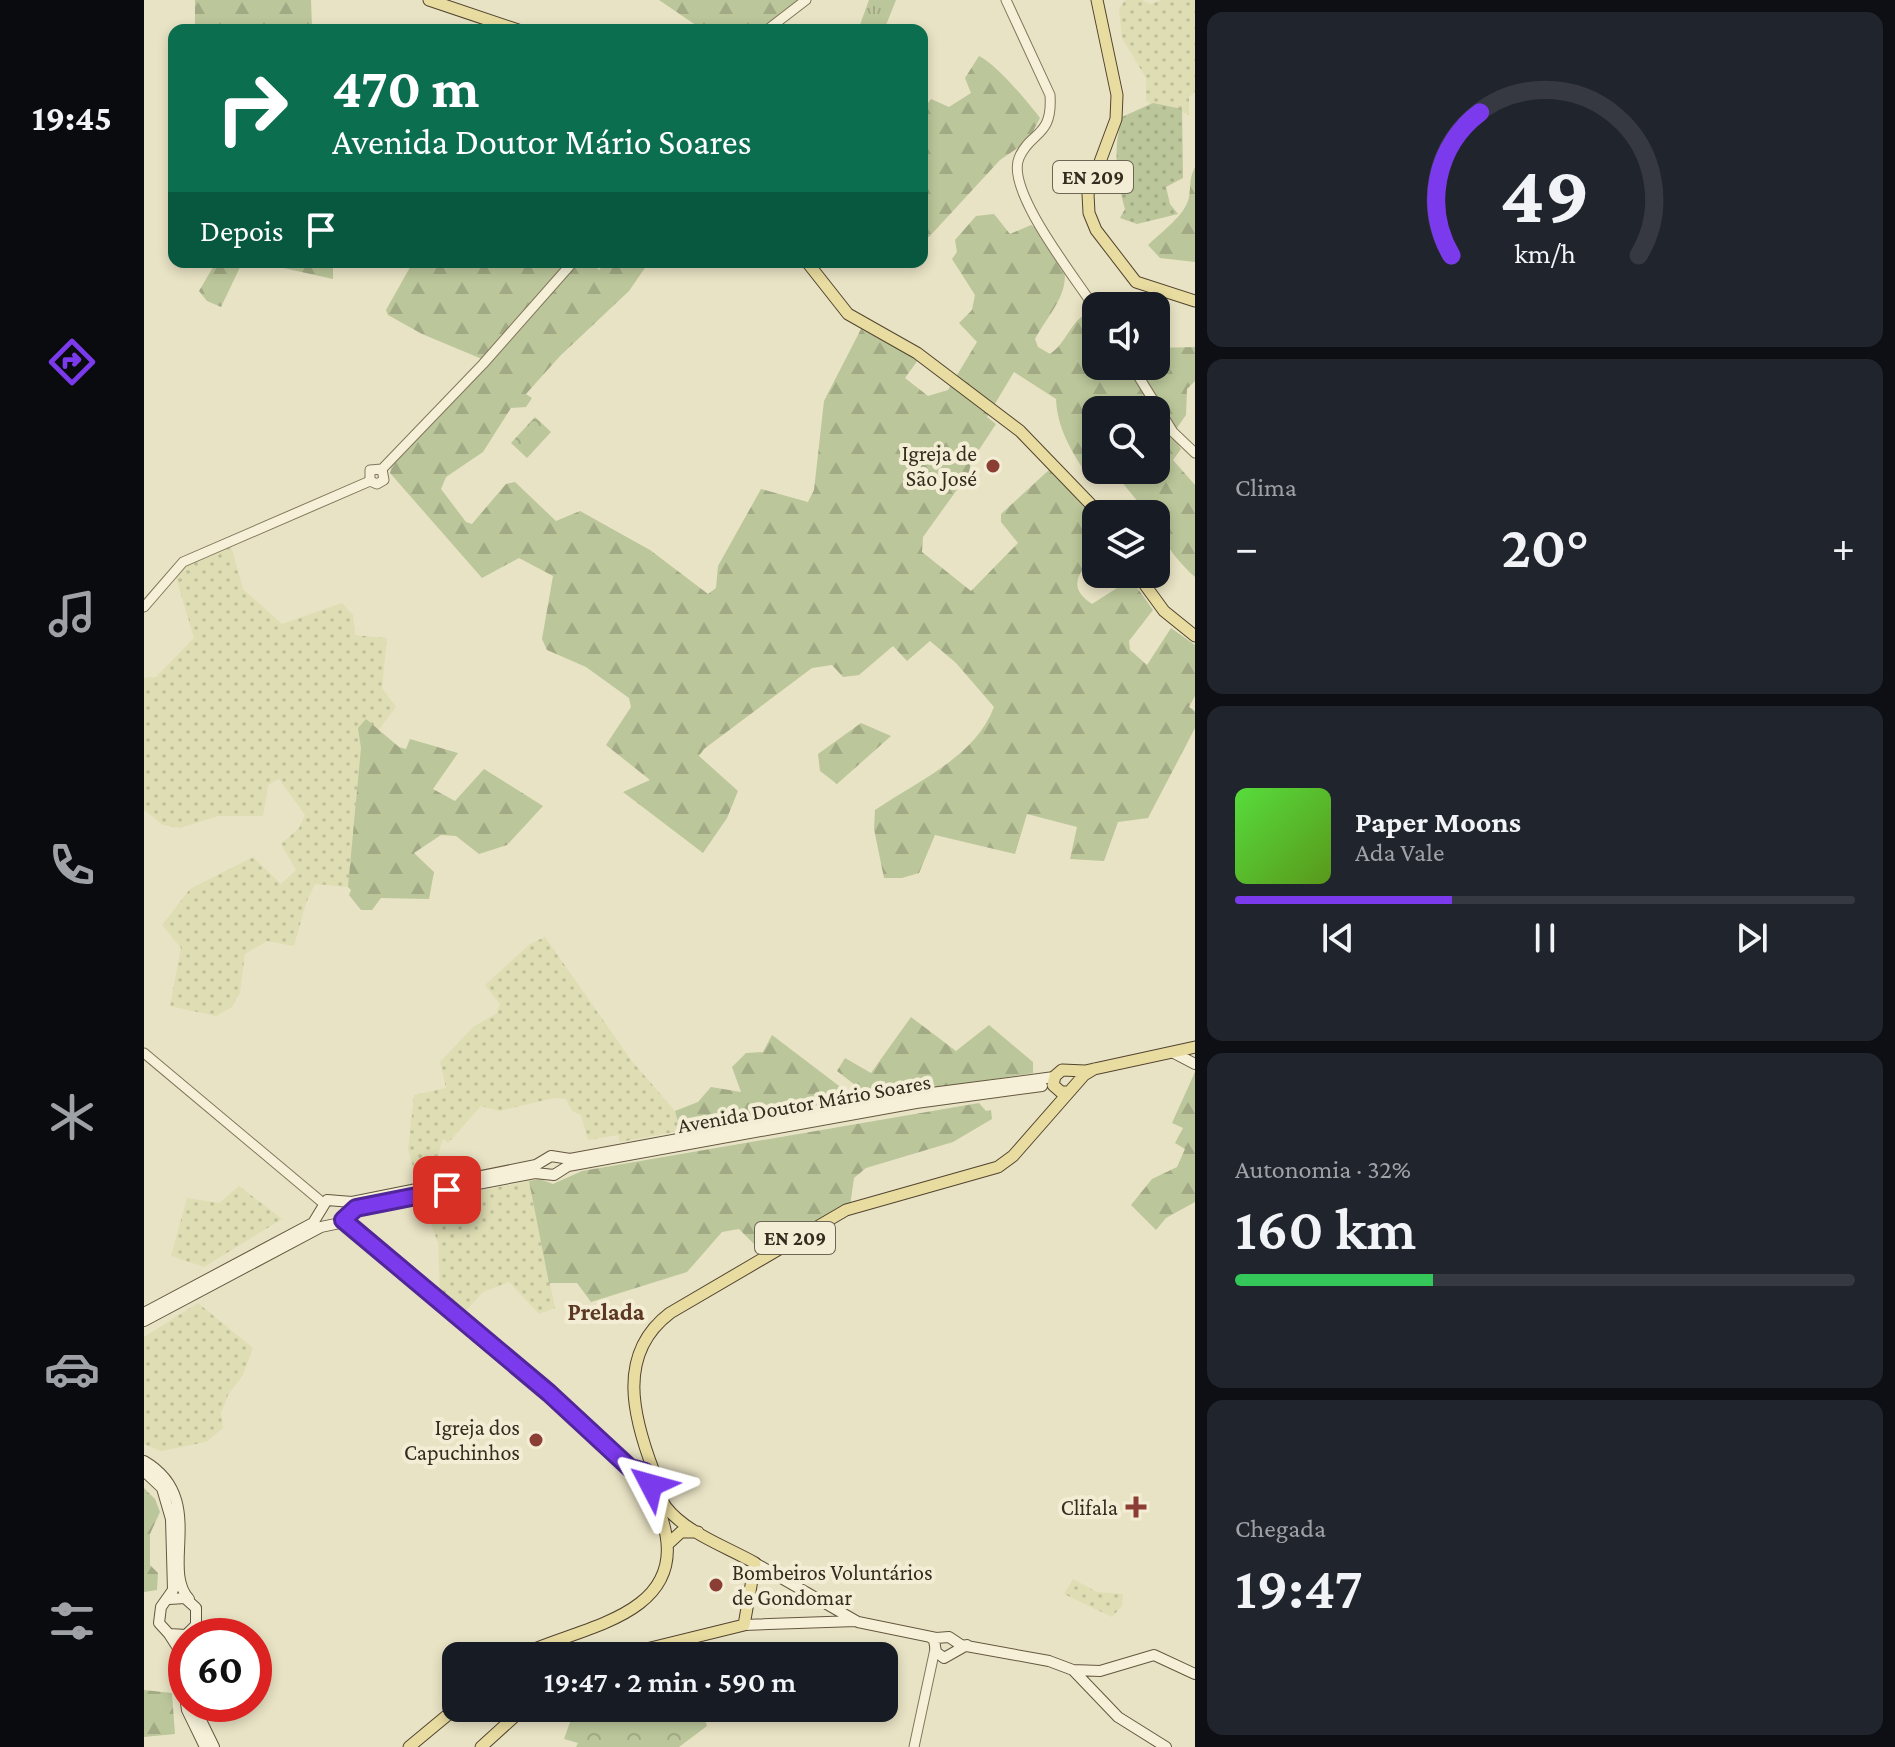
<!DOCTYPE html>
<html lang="pt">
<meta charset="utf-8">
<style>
:root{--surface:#171b24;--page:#20242c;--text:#f1f3f6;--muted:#9ea1a6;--line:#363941;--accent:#7c3aed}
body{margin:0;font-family:"Crimson Pro",serif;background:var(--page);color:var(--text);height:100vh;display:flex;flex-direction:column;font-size:30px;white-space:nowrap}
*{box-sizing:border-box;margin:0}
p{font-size:26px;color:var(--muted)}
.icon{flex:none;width:44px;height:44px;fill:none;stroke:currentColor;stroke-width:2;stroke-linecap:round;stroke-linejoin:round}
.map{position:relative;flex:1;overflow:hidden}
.details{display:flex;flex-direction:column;gap:12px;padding:12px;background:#0d0f14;width:700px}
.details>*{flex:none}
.banner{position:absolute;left:24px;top:24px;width:760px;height:244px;border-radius:16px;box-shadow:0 4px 12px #0003;background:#0b6e4f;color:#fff;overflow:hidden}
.controls{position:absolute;left:938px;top:292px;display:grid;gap:16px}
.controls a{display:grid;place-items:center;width:88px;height:88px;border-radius:16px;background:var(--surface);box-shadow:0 4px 12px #0003;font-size:40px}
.speed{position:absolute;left:24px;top:1618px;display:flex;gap:16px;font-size:40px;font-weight:700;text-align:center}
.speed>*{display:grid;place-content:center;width:104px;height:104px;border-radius:50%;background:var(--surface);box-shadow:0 4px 12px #0003;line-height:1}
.speed .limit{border:12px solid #d22;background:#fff;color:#111}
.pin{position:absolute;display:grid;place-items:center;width:68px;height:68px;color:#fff;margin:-34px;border-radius:16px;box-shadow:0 4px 12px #0006}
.me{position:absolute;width:88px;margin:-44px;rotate:309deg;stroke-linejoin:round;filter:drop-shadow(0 0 6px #0008)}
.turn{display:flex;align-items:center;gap:28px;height:168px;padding:0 32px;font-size:36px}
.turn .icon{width:104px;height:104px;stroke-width:2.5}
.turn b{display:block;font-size:56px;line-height:68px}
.then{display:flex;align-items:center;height:76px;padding:0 32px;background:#0003;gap:16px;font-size:30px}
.big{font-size:60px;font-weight:600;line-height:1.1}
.details .widget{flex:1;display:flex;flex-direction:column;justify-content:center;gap:12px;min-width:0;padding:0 28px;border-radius:16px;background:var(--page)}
.details .dial{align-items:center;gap:0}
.dial svg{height:208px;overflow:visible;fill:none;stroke:var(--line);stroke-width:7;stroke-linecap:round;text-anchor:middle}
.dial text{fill:var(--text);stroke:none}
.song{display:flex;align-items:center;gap:24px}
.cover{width:96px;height:96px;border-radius:12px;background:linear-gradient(135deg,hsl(110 70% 55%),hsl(90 70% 35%))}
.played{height:8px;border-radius:4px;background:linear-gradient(90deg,var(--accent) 35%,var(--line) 35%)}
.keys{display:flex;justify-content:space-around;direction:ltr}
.heat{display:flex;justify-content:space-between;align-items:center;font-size:44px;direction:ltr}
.charge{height:12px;border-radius:6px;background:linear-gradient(90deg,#34c759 32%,var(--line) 0)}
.trip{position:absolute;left:298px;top:1642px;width:456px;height:80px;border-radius:16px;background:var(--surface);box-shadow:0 4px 12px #0003;font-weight:600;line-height:80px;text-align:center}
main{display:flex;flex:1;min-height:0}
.dock{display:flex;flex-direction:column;width:144px;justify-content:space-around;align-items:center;background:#090b0e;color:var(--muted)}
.dock .icon{width:56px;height:56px}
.dock .active{color:var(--accent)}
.dock b{font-size:36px;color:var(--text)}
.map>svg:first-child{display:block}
</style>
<main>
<nav class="dock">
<b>19:45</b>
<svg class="icon active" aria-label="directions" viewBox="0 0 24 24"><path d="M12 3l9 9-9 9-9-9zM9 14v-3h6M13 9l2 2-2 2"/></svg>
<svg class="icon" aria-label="music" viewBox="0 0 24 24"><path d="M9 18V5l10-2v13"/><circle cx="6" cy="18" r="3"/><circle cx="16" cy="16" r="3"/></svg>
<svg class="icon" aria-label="phone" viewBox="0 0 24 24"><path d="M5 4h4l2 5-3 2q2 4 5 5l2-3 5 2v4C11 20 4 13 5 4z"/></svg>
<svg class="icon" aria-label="climate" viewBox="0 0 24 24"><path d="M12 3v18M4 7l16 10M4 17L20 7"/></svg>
<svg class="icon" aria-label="car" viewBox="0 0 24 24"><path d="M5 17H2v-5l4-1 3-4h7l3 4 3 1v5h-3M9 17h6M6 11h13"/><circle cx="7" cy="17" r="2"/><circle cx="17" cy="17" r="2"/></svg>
<svg class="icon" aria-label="filters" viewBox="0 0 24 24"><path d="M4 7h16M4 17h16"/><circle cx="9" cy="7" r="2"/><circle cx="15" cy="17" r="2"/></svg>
</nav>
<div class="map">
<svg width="1051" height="1747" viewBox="0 0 1051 1747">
<defs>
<pattern id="farmland-dots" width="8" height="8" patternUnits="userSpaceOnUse" patternTransform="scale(2)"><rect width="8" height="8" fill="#deddb3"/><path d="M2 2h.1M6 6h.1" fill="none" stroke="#bfbe9a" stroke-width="1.8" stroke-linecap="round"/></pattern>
<pattern id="grass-tufts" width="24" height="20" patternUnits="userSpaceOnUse" patternTransform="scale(2)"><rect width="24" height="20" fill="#bbc69a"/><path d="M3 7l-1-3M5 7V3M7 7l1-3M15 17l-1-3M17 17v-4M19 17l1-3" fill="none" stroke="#a1aa84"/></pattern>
<pattern id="forest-firs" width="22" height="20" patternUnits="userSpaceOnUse" patternTransform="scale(2)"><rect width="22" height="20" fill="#bbc69a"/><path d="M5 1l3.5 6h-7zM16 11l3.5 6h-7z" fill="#a1aa84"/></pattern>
<pattern id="park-crowns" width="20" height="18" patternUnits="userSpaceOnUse" patternTransform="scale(2)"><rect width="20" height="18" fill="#bbc69a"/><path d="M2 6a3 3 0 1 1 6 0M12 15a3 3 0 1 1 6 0" fill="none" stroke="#a1aa84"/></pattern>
<pattern id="garden-dots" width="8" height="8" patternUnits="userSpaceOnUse" patternTransform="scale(2)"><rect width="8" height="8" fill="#bbc69a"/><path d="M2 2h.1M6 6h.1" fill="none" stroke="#a1aa84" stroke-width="1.8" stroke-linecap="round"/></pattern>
</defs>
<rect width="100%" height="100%" fill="#e9e3c5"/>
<path fill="url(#farmland-dots)" d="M 981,0 L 998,0 L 1007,4 L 1017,0 L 1051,0 L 1051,92 L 1045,97 L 1045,115 L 1027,107 L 1007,105 L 1002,100 L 1002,78 L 978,38 L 975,9 Z
M 87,546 L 99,589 L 138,624 L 198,603 L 209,615 L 211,635 L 243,638 L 238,688 L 252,707 L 233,732 L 204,887 L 171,884 L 162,903 L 150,946 L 123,941 L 101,954 L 96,993 L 88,1007 L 72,1016 L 26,1006 L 37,948 L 18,925 L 46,889 L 109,857 L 137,884 L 152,870 L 137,844 L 155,828 L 161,815 L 135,779 L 124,785 L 119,816 L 74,816 L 36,828 L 19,825 L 0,810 L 0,678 L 12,677 L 50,638 L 31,574 L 47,561 Z
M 401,937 L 487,1060 L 531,1111 L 536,1131 L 476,1142 L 474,1135 L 444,1140 L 437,1115 L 428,1111 L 422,1099 L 410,1098 L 355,1111 L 337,1106 L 304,1143 L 299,1139 L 291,1165 L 297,1175 L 273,1181 L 264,1150 L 270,1095 L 302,1088 L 296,1062 L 329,1027 L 353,1013 L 356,1004 L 341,985 L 386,944 Z
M 385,1181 L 411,1308 L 395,1314 L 365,1282 L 339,1292 L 319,1314 L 296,1296 L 294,1243 L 279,1202 Z
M 95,1186 L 138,1219 L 60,1267 L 27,1256 L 43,1198 L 75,1203 Z
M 54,1303 L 109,1348 L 99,1375 L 84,1395 L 77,1413 L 79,1428 L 62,1442 L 17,1451 L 0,1444 L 0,1337 Z
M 929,1579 L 953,1592 L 979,1594 L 978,1606 L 968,1617 L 920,1594 Z"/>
<path fill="url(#grass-tufts)" d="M 725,0 L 752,0 L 740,30 L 714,30 Z"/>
<path fill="url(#forest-firs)" d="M 51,0 L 167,0 L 168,27 L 180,30 L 51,30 Z
M 515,0 L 655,0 L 647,6 L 650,15 L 643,16 L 627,30 L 559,30 Z
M 835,56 C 852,64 883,101 896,118 L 884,141 L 856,160 L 785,237 L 778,233 L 778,111 L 787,99 L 805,107 L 827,93 L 821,78 Z
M 1051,167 L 1051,262 L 1016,258 L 1004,245 C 1016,233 1042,215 1045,197 C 1047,185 1045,179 1051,167 Z
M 850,214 L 866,234 L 887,225 C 901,232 906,239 913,252 C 934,286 908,308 891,339 L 894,347 L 906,354 C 922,343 925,325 941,314 L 952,324 L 952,366 L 1012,366 L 1012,348 L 1051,347 L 1051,381 L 1043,389 L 1042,415 L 1028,435 L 1037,449 L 1029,460 L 1051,485 L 1051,577 C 1035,563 1012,536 1012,514 L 1004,514 L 968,470 L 1012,470 L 1012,410 L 952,410 L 952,470 L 962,470 L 952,476 L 942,473 C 927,451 913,427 912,399 L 870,372 L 843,417 L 852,424 L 827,462 L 825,473 L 779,537 L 778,552 L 827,591 L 874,543 L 857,522 L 857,514 L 906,469 L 952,520 C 952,529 954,543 950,551 C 940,572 919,584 948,604 L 987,579 L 1009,610 L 985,641 L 986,650 L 1003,665 L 1027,628 L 1051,645 L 1051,696 L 1045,707 L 1051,711 L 1051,728 L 1004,818 L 974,822 L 960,861 L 926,859 L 933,827 L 883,814 L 871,854 L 791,835 L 775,873 L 758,878 L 740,878 L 730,829 L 731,810 C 774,781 831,757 850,707 L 812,663 L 786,641 L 763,661 L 749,646 L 715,675 L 699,677 L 688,665 L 668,668 L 560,749 L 555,756 L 594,791 L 583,818 L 559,853 L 479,792 L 506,780 L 462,745 L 487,707 L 485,698 L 442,667 L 403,650 L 398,639 L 409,576 L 375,558 L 338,578 L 246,473 L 248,464 L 338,359 L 278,334 L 244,315 L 242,310 L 269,262 L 414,262 L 427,272 L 438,262 L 448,262 L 455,270 L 462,262 L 505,262 L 485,291 L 416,356 L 382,394 L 388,398 L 382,407 L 367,408 L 339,452 L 302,477 L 297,489 L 322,522 L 328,524 L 362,484 L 371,482 L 412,521 L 436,511 L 506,550 L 564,594 L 572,588 L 574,566 L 617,489 L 664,502 L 670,490 L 680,401 L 717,329 L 774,360 L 761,378 L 784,396 L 804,390 L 833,342 L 815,323 L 828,310 L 831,295 L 808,259 L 813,252 L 811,240 L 832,216 Z
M 72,262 L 104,262 L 98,263 L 77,307 L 63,301 L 55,291 Z
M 106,262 L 189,262 L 189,279 L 117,263 Z
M 222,719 L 255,747 L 262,749 L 266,739 L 314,753 L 289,789 L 311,801 L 340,769 L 399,806 L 363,845 L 335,854 L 312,836 L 297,835 L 270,853 L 290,872 L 285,899 L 237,898 L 228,910 L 217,910 L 205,895 L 207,890 L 204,887 L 217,748 L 214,728 Z
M 717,723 L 747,736 L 693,784 L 676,771 L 674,754 Z
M 767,1017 L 812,1051 L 845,1025 L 889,1062 L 889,1073 L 728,1098 L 693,1071 L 701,1058 L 727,1073 Z
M 628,1035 L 707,1095 L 705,1100 L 537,1133 L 531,1111 L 554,1102 L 567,1087 L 597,1092 L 588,1067 L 602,1053 L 619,1052 Z
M 1051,1072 L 1051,1202 L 1022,1218 L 1012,1230 L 987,1205 L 1008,1179 L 1033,1167 L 1041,1149 L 1031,1143 L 1039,1128 L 1028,1123 Z
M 835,1103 L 842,1111 L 847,1110 L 848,1119 L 809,1142 L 722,1168 L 710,1178 L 706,1206 L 615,1249 L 595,1229 L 578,1232 L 543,1272 L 447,1302 L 433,1283 L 405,1283 L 385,1181 L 396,1179 L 409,1184 L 438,1171 Z
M 0,1488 L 11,1499 L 16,1512 L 6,1534 L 6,1565 L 14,1573 L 13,1590 L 0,1592 Z
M 0,1690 L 28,1693 L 31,1734 L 0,1737 Z"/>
<path fill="url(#park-crowns)" d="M 391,417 L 407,432 L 383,458 L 367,443 Z
M 431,1708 L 451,1717 L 456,1708 L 557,1708 L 563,1726 L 535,1747 L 432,1747 L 434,1743 L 420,1739 Z"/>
<path fill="url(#garden-dots)" d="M 1009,103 L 1038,109 L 1039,178 L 1022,187 L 1026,204 L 1034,214 L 993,224 L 976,218 L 981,209 C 972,176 969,150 978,117 Z"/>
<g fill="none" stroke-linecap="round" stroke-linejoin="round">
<defs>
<path id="tertiary" d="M 862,0 L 906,95 C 909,138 886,131 875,158 C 861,191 934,281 952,310
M 623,30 L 662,0
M 988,366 L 1029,432 L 1051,453
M 238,469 L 339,364 L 429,262
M 226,481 L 233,484 L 240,480 L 238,469
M 226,481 L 226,470 L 238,469
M 0,607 L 39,562 L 226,481
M 0,1053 L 179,1203
M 199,1220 L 405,1393 L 499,1481
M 770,1747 L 791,1649"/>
<path id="secondary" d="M 1028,1052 L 1051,1064
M 271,1196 L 391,1173 L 410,1175 L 424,1166 L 772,1103 L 898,1086
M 201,1216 L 207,1210 L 220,1207
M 0,1313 L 169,1223 L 183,1200 L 208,1202 L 392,1165 L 407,1156 L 426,1159 L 772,1095 L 910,1077
M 0,1321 L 177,1227 L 196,1223 L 202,1212
M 0,1461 C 64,1498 16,1568 45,1599
M 0,1471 L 18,1488 L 27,1519 L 29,1590 L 17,1607 L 15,1623 L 25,1634 L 42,1635 L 52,1625 L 52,1608 L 41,1598 L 25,1599
M 611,1563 L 714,1622 L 792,1638 L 805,1637 L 817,1645 L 905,1661 L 929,1670 L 974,1717 L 1022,1747
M 600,1625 L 712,1621
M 25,1634 L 34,1648 L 43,1710 L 61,1747
M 786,1637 L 790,1640 L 792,1652 L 800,1658 L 823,1645
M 929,1670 L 956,1671 L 1010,1655 L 1051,1674
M 49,1704 L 70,1747"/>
<path id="primary" d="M 285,0 L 374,30
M 953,0 L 973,95 L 972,119 L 944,194 L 945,213 L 952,230 L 992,282 L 1051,301
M 663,262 L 704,314 L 773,353 L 876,431 L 956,514
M 993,574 L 1020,611 L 1051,636
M 924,1092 L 917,1092 L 909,1085 L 911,1076 L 918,1070 L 941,1071 L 1051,1047
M 524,1544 L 537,1532 L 554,1532
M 375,1656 C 429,1628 537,1619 522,1535 C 518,1513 512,1498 499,1479 L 503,1471 L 511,1474
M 474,1656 L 600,1625 L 611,1563 C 583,1547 542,1533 522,1507 C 514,1496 515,1483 510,1472 C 489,1417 472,1354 526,1313 L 702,1210 L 854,1167 L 869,1156 L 940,1075 L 950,1069
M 345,1708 L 372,1714
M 265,1747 L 312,1708
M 337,1747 L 380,1708"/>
</defs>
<use href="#tertiary" stroke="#82765d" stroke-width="11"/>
<use href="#secondary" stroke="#645740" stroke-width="12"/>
<use href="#primary" stroke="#514431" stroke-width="13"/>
<use href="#tertiary" stroke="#f5f0d7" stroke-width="9"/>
<use href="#secondary" stroke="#f5f0d7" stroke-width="10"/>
<use href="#primary" stroke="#e9dca0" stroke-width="11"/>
</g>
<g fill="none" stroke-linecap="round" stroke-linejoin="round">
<defs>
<path id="route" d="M 303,1190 L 212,1208 L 199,1220 L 405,1393 L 486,1468 L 501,1472 L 499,1481 L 507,1485"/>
</defs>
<use href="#route" stroke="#51269a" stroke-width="20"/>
<use href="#route" stroke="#7c3aed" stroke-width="14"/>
</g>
<g fill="#8b3e33" stroke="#f2edd4" stroke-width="3">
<circle cx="849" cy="466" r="8"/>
<circle cx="392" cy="1440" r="8"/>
<path d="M988 1495h8v8h8v8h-8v8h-8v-8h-8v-8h8z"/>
<circle cx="572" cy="1585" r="8"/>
</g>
<g text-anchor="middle" stroke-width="8" stroke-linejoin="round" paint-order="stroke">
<g fill="#f2edd4" stroke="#6d6655" stroke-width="2">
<rect x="909" y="161" width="80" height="32" rx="6"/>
<rect x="611" y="1222" width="80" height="32" rx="6"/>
</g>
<g font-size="20" font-weight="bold" fill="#342c1f">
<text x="949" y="184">EN 209</text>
<text x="651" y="1245">EN 209</text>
</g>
<g font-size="22" fill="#342c1f" stroke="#f2edd4" text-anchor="end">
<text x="833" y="461">Igreja de<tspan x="833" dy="25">São José</tspan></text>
<text x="376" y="1435">Igreja dos<tspan x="376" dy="25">Capuchinhos</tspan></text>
<text x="974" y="1515">Clifala</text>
<text x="588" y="1580" text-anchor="start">Bombeiros Voluntários<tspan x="588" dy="25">de Gondomar</tspan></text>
</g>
<g font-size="22" fill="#342c1f" stroke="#f2edd4">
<text transform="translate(660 1103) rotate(-10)" y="8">Avenida Doutor Mário Soares</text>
</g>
<g font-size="24" font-weight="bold" fill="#5c3723" stroke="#f2edd4">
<text x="462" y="1320">Prelada</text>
</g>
</g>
</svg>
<div class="controls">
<a><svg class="icon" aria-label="sound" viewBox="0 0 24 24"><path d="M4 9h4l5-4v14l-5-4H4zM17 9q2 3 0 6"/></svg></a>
<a><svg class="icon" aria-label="search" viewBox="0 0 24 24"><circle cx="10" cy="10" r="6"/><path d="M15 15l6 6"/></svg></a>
<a><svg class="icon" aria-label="layers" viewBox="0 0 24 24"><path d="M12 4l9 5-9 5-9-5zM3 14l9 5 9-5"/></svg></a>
</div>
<div class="speed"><div class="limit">60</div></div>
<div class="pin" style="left:303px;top:1190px;background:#d93025"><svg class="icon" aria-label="arrive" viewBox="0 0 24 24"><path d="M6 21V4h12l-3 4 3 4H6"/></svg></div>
<svg class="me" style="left:507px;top:1485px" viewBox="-20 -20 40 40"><path d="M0-17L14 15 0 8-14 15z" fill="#7c3aed" stroke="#fff" stroke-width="4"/></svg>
<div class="trip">19:47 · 2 min · 590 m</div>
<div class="banner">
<div class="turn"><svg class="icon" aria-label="right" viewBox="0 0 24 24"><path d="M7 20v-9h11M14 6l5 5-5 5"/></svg><div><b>470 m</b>Avenida Doutor Mário Soares</div></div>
<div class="then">Depois<svg class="icon" aria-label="arrive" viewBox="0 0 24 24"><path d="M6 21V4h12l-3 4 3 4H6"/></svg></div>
</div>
</div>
<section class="details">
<div class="widget dial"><svg viewBox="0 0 100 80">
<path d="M14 69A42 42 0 1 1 86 69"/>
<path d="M14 69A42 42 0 0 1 25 14" stroke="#7c3aed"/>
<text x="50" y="56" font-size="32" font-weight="700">49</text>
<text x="50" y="72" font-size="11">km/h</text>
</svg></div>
<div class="widget"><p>Clima</p>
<div class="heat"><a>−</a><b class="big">20°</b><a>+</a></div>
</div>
<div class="widget">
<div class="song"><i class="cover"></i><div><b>Paper Moons</b><p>Ada Vale</p></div></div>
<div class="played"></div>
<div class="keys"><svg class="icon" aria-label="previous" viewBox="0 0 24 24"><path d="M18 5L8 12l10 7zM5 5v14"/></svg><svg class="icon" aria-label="pause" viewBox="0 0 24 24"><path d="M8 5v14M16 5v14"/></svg><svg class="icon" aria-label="next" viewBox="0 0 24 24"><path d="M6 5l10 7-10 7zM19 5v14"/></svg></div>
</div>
<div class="widget"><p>Autonomia · 32%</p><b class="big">160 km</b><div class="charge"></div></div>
<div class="widget"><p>Chegada</p><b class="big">19:47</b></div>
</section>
</main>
